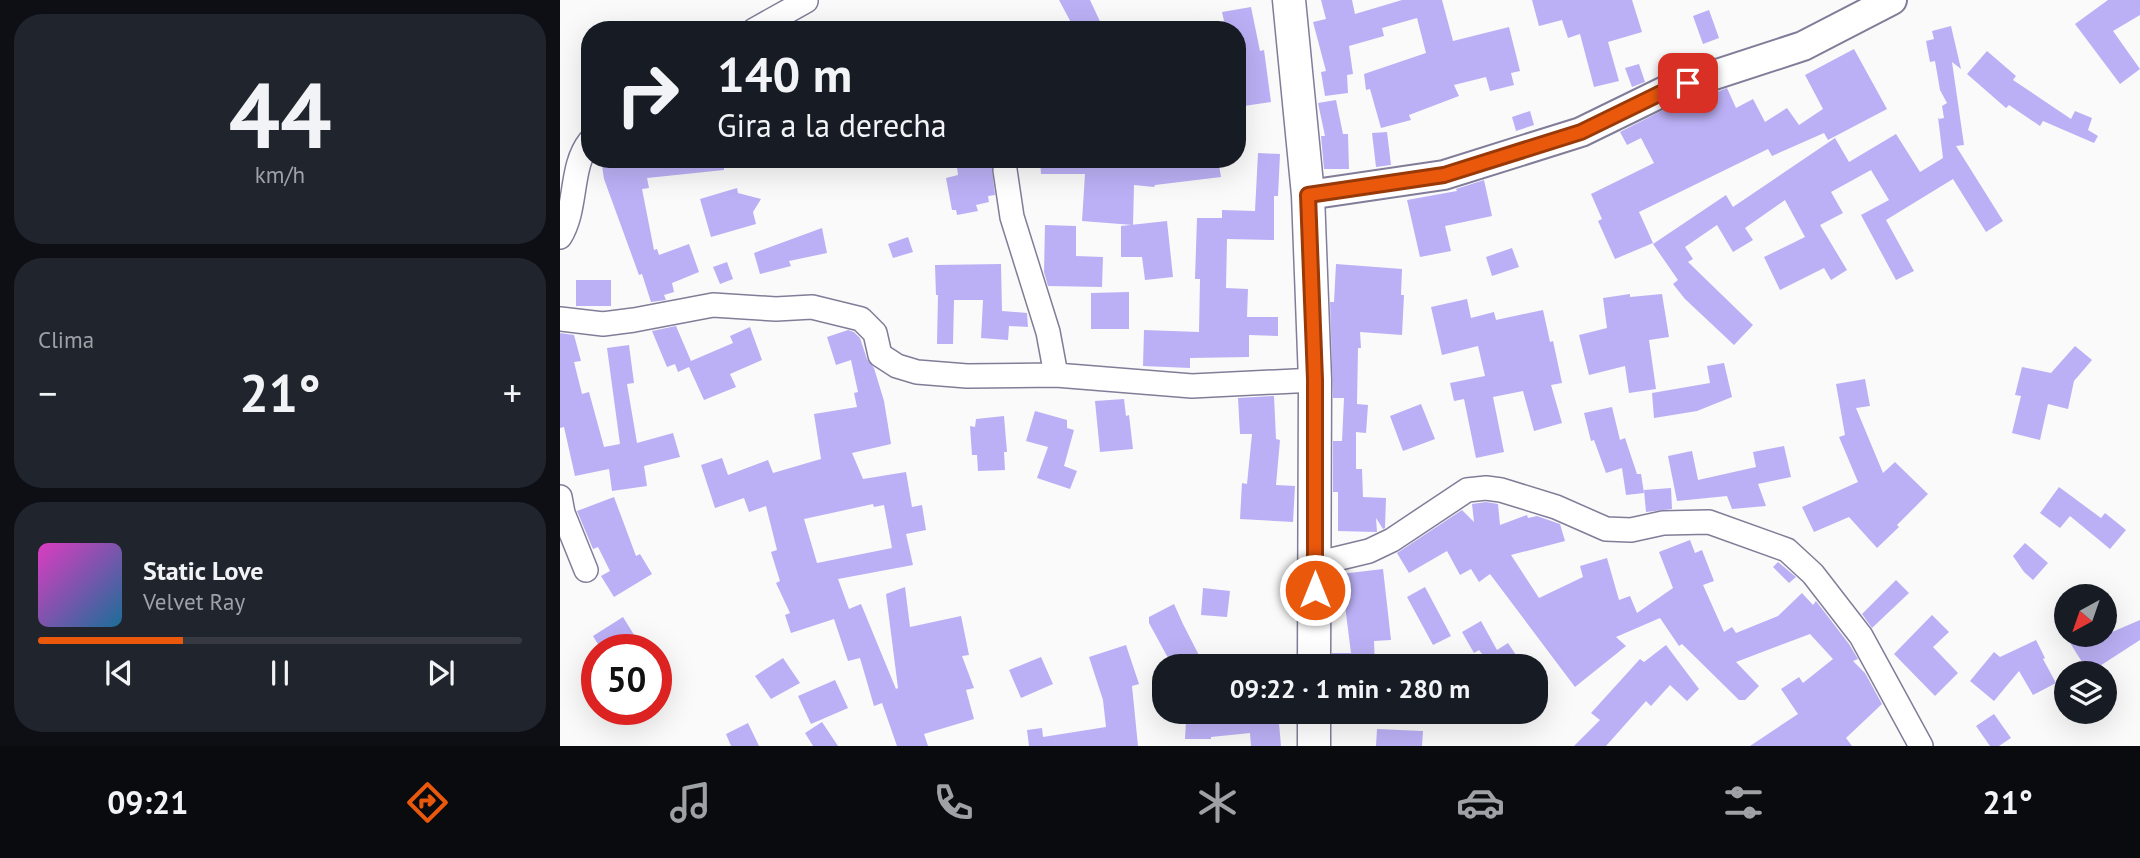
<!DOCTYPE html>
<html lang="es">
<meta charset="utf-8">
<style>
:root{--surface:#171b24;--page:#20242c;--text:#f1f3f6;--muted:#9ea1a6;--line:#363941;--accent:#ea580c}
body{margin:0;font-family:"PT Sans",sans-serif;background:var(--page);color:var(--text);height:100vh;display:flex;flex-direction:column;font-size:26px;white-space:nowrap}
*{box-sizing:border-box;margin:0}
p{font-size:23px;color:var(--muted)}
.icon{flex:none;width:38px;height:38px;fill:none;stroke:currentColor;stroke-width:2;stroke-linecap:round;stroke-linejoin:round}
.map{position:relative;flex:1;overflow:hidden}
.panel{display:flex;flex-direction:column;gap:14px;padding:14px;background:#0d0f14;width:560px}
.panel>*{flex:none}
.hud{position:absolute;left:21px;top:21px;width:665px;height:147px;border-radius:28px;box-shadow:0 7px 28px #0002;background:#171b24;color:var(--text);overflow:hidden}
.needle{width:46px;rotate:220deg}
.tools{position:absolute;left:1494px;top:584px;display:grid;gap:14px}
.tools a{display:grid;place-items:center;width:63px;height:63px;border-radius:50%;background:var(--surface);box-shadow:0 7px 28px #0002;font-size:35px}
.speed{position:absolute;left:21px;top:634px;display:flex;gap:14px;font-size:35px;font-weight:700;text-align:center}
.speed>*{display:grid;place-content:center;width:91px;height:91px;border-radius:50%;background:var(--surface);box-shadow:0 7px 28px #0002;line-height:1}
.speed .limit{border:10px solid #d22;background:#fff;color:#111}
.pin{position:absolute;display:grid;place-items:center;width:60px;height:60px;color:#fff;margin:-30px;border-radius:14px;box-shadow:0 4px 10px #0006}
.me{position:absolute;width:77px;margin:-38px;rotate:0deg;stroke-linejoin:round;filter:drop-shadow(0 0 5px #0008)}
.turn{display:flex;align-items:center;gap:24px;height:147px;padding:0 21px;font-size:32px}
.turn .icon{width:91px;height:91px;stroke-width:2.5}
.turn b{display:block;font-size:49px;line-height:60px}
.big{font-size:52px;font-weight:700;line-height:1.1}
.panel .tile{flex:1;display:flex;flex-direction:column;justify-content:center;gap:10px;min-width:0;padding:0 24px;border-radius:28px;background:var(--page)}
.panel .dial{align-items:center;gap:0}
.dial b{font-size:91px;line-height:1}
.song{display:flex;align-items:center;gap:21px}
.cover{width:84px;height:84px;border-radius:10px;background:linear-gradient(135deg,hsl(310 70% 55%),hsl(200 70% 35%))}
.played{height:7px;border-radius:4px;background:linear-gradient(90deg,var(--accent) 30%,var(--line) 30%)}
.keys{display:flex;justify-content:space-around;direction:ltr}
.heat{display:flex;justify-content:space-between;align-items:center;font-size:38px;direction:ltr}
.trip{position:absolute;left:592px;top:654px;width:396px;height:70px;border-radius:28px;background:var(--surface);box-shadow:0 7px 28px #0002;font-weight:700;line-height:70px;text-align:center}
.tab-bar{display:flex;height:112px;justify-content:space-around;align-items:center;background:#090b0e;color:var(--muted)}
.tab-bar .icon{width:49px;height:49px}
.tab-bar .current{color:var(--accent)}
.tab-bar b{font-size:32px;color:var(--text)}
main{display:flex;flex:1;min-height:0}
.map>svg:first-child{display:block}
</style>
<main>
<section class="panel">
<div class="tile dial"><b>44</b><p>km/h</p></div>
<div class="tile"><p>Clima</p>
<div class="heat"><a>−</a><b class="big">21°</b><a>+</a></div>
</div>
<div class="tile">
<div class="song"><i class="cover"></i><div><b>Static Love</b><p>Velvet Ray</p></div></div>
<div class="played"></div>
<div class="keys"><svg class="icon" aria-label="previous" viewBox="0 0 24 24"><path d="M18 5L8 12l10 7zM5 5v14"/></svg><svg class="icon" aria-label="pause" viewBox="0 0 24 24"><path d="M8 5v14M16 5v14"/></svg><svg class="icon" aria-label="next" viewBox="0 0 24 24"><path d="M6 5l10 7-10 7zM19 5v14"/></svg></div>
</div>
</section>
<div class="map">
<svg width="1580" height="746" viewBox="0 0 1580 746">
<rect width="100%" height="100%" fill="#fafafa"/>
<path fill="#bbb0f5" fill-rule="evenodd" d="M 499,0 L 530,0 L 544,30 L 515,30 Z
M 761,0 L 792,0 L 795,14 L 842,0 L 882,0 L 893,41 L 949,27 L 960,71 L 951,73 L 954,85 L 930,91 L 926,77 L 894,85 L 899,96 L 849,115 L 851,120 L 821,128 L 810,89 L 806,90 L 804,74 L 866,53 L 857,18 L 822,28 L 824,36 L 789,46 L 793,74 L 787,75 L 788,93 L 765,96 L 761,72 L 766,71 L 753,22 L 766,19 Z
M 972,0 L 1072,0 L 1082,32 L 1048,42 L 1059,81 L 1034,87 L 1020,34 L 1008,38 L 1002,20 L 979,26 Z
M 1548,0 L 1580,0 L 1580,15 L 1553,31 L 1580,69 L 1560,84 L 1515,24 Z
M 691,7 L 700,51 L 704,50 L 711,102 L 677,107 L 677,30 L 666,30 L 662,12 Z
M 1149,10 L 1159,38 L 1143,44 L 1133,16 Z
M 1391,26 L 1401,69 L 1392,62 L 1404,145 L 1396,146 L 1443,221 L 1426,232 L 1393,179 L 1326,220 L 1354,271 L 1336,280 L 1301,215 L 1329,200 L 1311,170 L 1271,192 L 1283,213 L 1260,225 L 1287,270 L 1271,280 L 1264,268 L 1220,290 L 1204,257 L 1245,237 L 1225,200 L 1185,228 L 1193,240 L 1173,252 L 1157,225 L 1125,247 L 1133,259 L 1128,262 L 1193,325 L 1174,345 L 1125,299 L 1113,284 L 1118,280 L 1093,244 L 1166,195 L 1173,207 L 1275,138 L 1289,162 L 1336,134 L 1360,172 L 1383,158 L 1378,117 L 1379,119 L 1384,118 L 1382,106 L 1387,103 L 1380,90 L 1375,61 L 1370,62 L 1366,41 L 1374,39 L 1372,31 Z
M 1294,49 L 1327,109 L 1268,140 L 1264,133 L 1212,156 L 1208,149 L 1079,212 L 1093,243 L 1055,259 L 1038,221 L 1042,219 L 1031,194 L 1094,163 L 1081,138 L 1067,145 L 1060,132 L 1111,106 L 1113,110 L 1167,88 L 1176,108 L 1193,99 L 1205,122 L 1227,108 L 1239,125 L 1263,109 L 1245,75 Z
M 1427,51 L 1456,76 L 1453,80 L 1511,119 L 1515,111 L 1532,118 L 1528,130 L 1538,136 L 1534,143 L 1483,121 L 1480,126 L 1449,105 L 1446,108 L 1407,74 Z
M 1079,64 L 1085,82 L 1072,87 L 1065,68 Z
M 776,100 L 783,134 L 788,134 L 789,169 L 764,169 L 761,136 L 765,136 L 758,103 Z
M 970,111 L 974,125 L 956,131 L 952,117 Z
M 827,132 L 831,165 L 816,167 L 812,133 Z
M 698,153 L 720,154 L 718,196 L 714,196 L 714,240 L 667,239 L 666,288 L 688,289 L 687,317 L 718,317 L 718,336 L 689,335 L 689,357 L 630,358 L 630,368 L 583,366 L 584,330 L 639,332 L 640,279 L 635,279 L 637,218 L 662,218 L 662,210 L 695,211 Z
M 41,159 L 164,159 L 164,170 L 87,178 L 89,188 L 82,189 L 94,250 L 97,249 L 99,255 L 129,244 L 139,272 L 112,283 L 114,292 L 104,295 L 106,300 L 91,302 L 82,274 L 79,275 L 44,179 Z
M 480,159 L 658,159 L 661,177 L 595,185 L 594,187 L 574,185 L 573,225 L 522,221 L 525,174 L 481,174 Z
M 431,161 L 435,195 L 428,196 L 429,202 L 416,205 L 418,211 L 397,215 L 396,210 L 392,210 L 386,178 L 398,175 L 397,167 Z
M 924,180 L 932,216 L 885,226 L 891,251 L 860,257 L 847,200 L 897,191 L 896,189 Z
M 177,188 L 178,193 L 201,199 L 193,212 L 196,224 L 151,237 L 140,199 Z
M 607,221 L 613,277 L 585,280 L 582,257 L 561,257 L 561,226 Z
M 485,225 L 516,226 L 516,256 L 543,257 L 542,287 L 488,286 L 484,272 Z
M 262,228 L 267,253 L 229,261 L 231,266 L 200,274 L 194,253 Z
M 348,237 L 353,252 L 333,258 L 328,244 Z
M 952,248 L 959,267 L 932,276 L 926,257 Z
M 167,262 L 173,279 L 160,284 L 153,267 Z
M 441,264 L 442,311 L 467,313 L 468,327 L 449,326 L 448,340 L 421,338 L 423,300 L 394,300 L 393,344 L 377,344 L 378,295 L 376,295 L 375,265 Z
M 776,264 L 842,269 L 841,295 L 844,295 L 842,335 L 800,332 L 801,348 L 798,348 L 797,404 L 808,405 L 806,433 L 796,432 L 796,469 L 802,469 L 803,497 L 826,498 L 825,528 L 823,529 L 816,518 L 817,532 L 778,531 L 778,492 L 773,492 L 773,441 L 782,441 L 784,398 L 773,398 L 770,302 L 774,302 Z
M 16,280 L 51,280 L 51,306 L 16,306 Z
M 569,292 L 569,329 L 531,329 L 531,293 Z
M 1070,294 L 1070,297 L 1102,294 L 1109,337 L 1089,340 L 1096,389 L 1069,393 L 1065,366 L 1029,375 L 1019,335 L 1047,328 L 1043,298 Z
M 907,299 L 911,318 L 934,312 L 936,320 L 983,310 L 990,342 L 993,341 L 1002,383 L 991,385 L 1002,423 L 974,431 L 963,391 L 933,397 L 944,452 L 916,458 L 904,399 L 894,401 L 890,383 L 925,376 L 918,346 L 882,355 L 871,307 Z
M 116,326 L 131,361 L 173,343 L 170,336 L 190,327 L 202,360 L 170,374 L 176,387 L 144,400 L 129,367 L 118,372 L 115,364 L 107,367 L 92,331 Z
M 288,330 L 294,332 L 300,338 L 307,359 L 314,368 L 324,401 L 331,444 L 292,453 L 303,479 L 346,472 L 352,507 L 362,505 L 366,530 L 346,534 L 353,565 L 278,579 L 289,609 L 301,604 L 336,689 L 338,688 L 326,594 L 345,587 L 350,627 L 401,616 L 409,655 L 402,656 L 414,688 L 406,690 L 414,719 L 364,734 L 368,746 L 337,746 L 322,703 L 314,706 L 300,658 L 288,661 L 274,619 L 231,633 L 225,615 L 230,613 L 216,583 L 220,581 L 211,552 L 217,550 L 206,506 L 189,512 L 184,498 L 155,508 L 141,465 L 162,458 L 168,475 L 208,460 L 213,473 L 261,459 L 254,414 L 297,407 L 294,393 L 298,392 L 291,360 L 276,365 L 267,337 ZM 313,504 L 314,507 L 324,505 L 332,548 L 257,563 L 244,519 Z
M 0,333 L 14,335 L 21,361 L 14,362 L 22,394 L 29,392 L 44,447 L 60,444 L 47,348 L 69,345 L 74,383 L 67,384 L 77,443 L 113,433 L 120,457 L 84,466 L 87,486 L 52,491 L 49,469 L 15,476 L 4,427 L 0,428 Z
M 1515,346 L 1532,360 L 1514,381 L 1508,409 L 1488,404 L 1480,440 L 1452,433 L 1461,396 L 1455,395 L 1462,367 L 1491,373 Z
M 1164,363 L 1172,397 L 1137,411 L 1094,418 L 1092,393 L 1150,383 L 1147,366 Z
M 1305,379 L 1310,406 L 1296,408 L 1323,473 L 1335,462 L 1368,494 L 1337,525 L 1339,527 L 1317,548 L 1289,517 L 1254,532 L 1242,507 L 1298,482 L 1279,437 L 1285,435 L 1276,384 Z
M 714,396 L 716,439 L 720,440 L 716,485 L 735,486 L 733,522 L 680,519 L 682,483 L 687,484 L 692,434 L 680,434 L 678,398 Z
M 564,399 L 566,416 L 569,415 L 573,449 L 540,452 L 535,401 Z
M 861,404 L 875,439 L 843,451 L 830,416 Z
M 1052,407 L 1060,440 L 1065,438 L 1077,474 L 1081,474 L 1084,493 L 1066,495 L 1062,468 L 1046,473 L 1034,440 L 1031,441 L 1024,413 Z
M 475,411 L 507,420 L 507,428 L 514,430 L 504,466 L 517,471 L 510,489 L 477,478 L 488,447 L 466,441 Z
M 444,416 L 447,452 L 444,452 L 445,470 L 418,471 L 417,455 L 412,455 L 410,426 L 415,427 L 416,419 Z
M 1224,446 L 1231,477 L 1198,484 L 1206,506 L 1172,509 L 1167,496 L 1117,501 L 1108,456 L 1132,451 L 1138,480 L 1196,467 L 1193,452 Z
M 1499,487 L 1541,518 L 1545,513 L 1566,530 L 1550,549 L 1510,516 L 1500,528 L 1480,513 Z
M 1111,488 L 1112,509 L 1086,512 L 1084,490 Z
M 54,497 L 76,556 L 80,554 L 92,574 L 54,597 L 41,576 L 50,571 L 38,547 L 33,549 L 17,511 Z
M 926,502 L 938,504 L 940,525 L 967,515 L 968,518 L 977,516 L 1000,524 L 1005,541 L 951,555 L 979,598 L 1023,577 L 1020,566 L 1047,558 L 1059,600 L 1070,596 L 1077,613 L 1113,588 L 1099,552 L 1130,540 L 1135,553 L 1142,550 L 1154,581 L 1143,585 L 1164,632 L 1172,627 L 1176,633 L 1218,616 L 1242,593 L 1253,605 L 1256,601 L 1289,644 L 1298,659 L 1293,661 L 1305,673 L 1322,704 L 1286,738 L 1292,746 L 1190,746 L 1238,714 L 1221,689 L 1239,677 L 1243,683 L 1273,659 L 1250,634 L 1176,662 L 1199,686 L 1185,700 L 1179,700 L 1122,644 L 1119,646 L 1100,618 L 1056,637 L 1066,646 L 1015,687 L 930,574 L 919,582 L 911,569 L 900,575 L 887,551 L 849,573 L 837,553 L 902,510 L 914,522 L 912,504 Z
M 1465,543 L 1488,563 L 1473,580 L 1464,572 L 1453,556 Z
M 1218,562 L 1236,577 L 1229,583 L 1213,567 Z
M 823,569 L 831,640 L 814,641 L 815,667 L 772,667 L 772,653 L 791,653 L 781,574 Z
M 1336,580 L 1349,593 L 1312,628 L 1302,614 Z
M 865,587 L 891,636 L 873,645 L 847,597 Z
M 643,588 L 670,591 L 667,617 L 641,615 Z
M 614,604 L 623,624 L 645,667 L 613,667 L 589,623 L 589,617 Z
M 1372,615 L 1389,632 L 1373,647 L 1398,673 L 1375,696 L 1334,654 Z
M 63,617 L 76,638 L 57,649 L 41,649 L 33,636 Z
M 1580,620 L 1580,640 L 1529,673 L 1505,635 L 1545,635 Z
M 921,621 L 937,650 L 948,643 L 964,667 L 911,667 L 925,658 L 919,650 L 914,653 L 902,632 Z
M 1476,640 L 1485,658 L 1483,659 L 1496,683 L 1473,695 L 1459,671 L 1434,701 L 1410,681 L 1434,652 L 1440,657 Z
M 566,645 L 579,684 L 572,686 L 578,746 L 469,746 L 467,730 L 482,728 L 483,737 L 546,727 L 543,700 L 529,657 Z
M 1106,645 L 1139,689 L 1127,701 L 1110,685 L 1091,706 L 1086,701 L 1046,746 L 1014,746 L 1040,720 L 1031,713 L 1080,659 L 1084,662 Z
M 481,657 L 493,684 L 461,698 L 449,670 Z
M 223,658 L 240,683 L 211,699 L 195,676 Z
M 275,680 L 288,708 L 251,724 L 238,696 Z
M 662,712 L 718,712 L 721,746 L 691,746 L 690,733 L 651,737 L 651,739 L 625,739 L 626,721 L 663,722 Z
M 1434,714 L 1451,738 L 1439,746 L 1430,746 L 1416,726 Z
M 262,722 L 278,746 L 253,746 L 245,733 Z
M 188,723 L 199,746 L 171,746 L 166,734 Z
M 817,729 L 863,731 L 862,746 L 816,746 Z"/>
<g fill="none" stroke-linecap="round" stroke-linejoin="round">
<defs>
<path id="minor" d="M 194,30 L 246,1
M 445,170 L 452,217 L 488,332 L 496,375
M 0,237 C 18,208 9,167 30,141
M 0,319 L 43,324 L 74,320 L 153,305 L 216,309 L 252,307 L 301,319 L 315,333 L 320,355 L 337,366 L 357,372 L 407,376 L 496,375 L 632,386 L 755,380
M 0,497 L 3,513 L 26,570
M 755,564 L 809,551 L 832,540 L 907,490 L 926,488 L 941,490 L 996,507 L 1046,529 L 1071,530 L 1103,523 L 1149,522 L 1227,550 L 1253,574 L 1301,636 L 1361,746"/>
<path id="tertiary" d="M 748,195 L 884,175 L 1021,132 L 1105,91 L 1243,46 L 1332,0"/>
<path id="secondary" d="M 729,0 L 748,195 L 755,380 L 754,667
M 754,712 L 754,746"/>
</defs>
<use href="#minor" stroke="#817d98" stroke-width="26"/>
<use href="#tertiary" stroke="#817d98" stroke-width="32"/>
<use href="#secondary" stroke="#817d98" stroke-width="35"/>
<use href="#minor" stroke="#fff" stroke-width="23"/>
<use href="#tertiary" stroke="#fff" stroke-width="28"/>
<use href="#secondary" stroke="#fff" stroke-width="32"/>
</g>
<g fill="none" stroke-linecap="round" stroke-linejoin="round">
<defs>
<path id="route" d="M 755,590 L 755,380 L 748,195 L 884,175 L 1021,132 L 1105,91 L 1128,83"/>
</defs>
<use href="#route" stroke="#983908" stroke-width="18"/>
<use href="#route" stroke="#ea580c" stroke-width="12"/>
</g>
</svg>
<div class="tools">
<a><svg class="needle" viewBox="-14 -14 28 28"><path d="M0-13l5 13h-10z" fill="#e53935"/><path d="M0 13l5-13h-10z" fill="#9ea1a6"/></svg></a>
<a><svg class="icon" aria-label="layers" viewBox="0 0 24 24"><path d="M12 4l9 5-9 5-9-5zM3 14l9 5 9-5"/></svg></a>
</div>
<div class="speed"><div class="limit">50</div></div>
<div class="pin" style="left:1128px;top:83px;background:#d93025"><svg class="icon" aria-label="arrive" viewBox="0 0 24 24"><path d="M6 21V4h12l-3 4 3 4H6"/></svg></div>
<svg class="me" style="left:755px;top:590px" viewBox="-20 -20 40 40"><circle r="17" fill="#ea580c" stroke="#fff" stroke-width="3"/><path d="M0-11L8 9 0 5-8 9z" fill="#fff"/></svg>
<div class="trip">09:22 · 1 min · 280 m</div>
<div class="hud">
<div class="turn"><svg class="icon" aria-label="right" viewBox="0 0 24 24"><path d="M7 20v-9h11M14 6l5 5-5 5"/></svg><div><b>140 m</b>Gira a la derecha</div></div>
</div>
</div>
</main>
<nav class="tab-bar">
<b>09:21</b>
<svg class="icon current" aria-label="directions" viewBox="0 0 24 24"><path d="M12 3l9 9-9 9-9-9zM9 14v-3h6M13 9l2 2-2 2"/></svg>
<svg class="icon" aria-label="music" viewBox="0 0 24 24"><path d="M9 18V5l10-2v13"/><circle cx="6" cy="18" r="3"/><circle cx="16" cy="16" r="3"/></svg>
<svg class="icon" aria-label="phone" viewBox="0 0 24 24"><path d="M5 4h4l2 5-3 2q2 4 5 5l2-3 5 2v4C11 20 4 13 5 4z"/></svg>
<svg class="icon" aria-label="climate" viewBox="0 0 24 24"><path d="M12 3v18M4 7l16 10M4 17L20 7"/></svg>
<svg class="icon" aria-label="car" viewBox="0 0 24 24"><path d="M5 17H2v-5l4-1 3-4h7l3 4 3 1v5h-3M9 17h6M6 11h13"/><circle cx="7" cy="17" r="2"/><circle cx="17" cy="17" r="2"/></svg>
<svg class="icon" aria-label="filters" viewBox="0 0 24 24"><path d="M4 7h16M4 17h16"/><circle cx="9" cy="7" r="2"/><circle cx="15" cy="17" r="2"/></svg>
<b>21°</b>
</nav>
